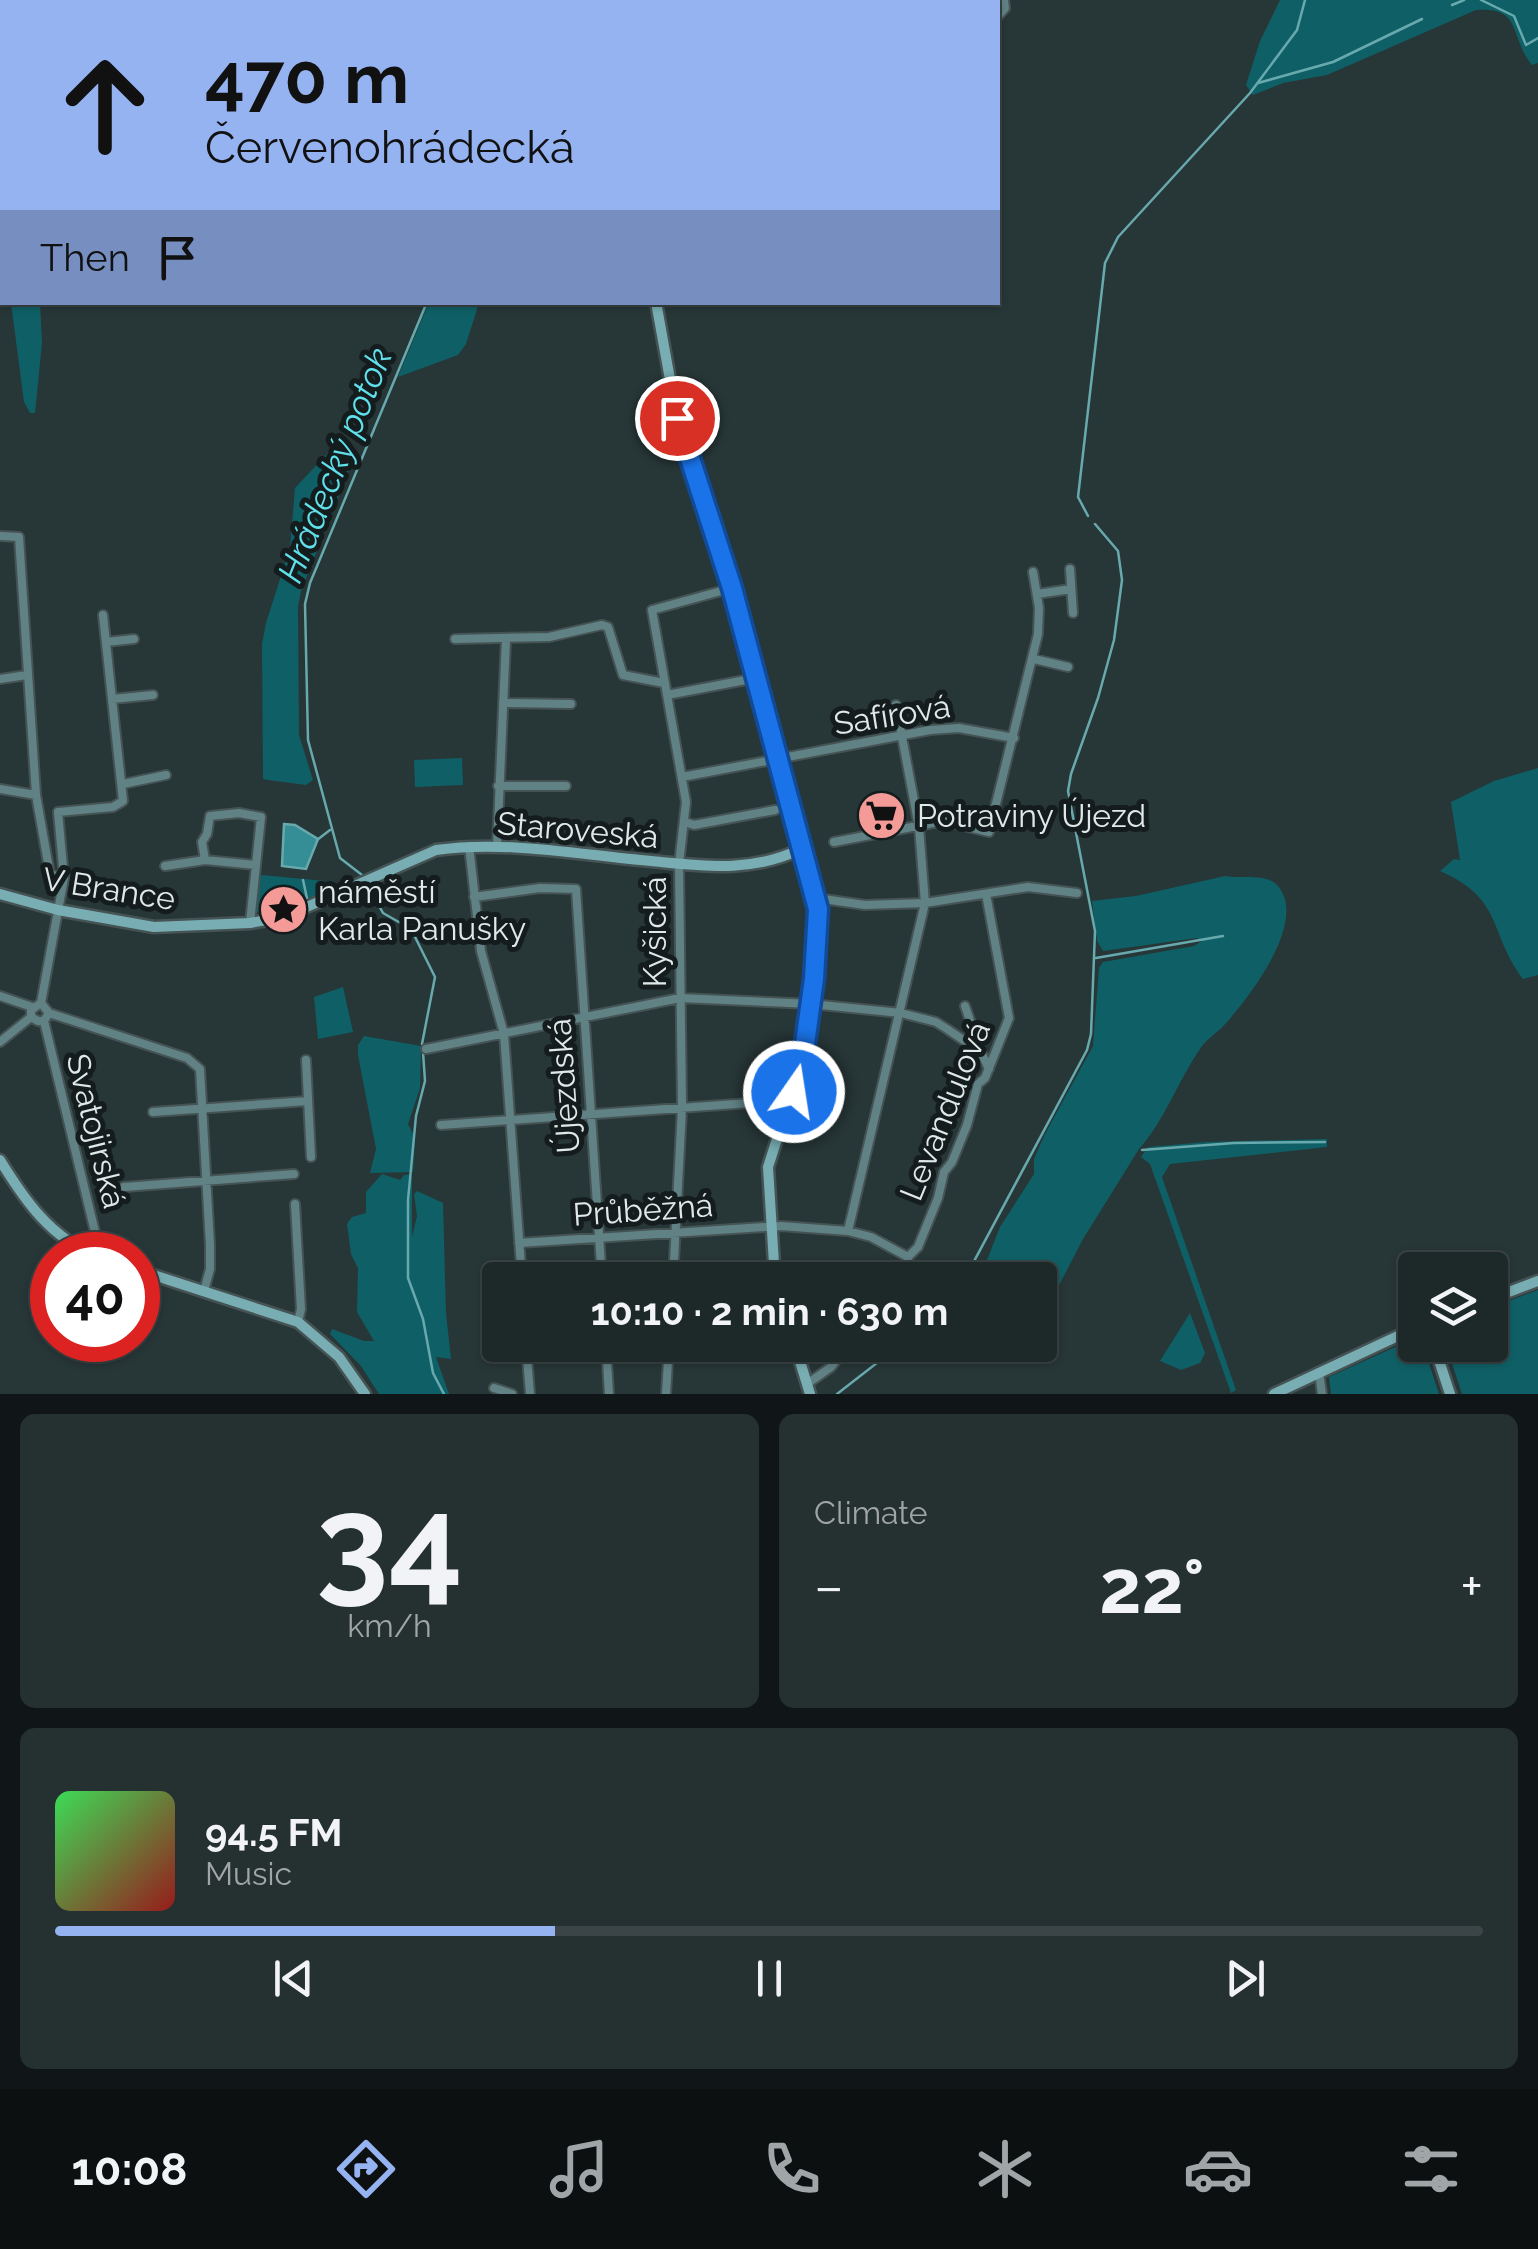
<!DOCTYPE html>
<meta charset="utf-8">
<style>
:root{--surface:#1d2829;--page:#253031;--text:#f1f3f6;--muted:#a0a6a8;--line:#3b4446;--accent:#95b2f1}
body{margin:0;font-family:Raleway,sans-serif;background:var(--page);color:var(--text);height:100vh;display:flex;flex-direction:column;font-size:38px;white-space:nowrap}
*{box-sizing:border-box;margin:0}
p{font-size:32px;color:var(--muted)}
.icon{flex:none;width:55px;height:55px;fill:none;stroke:currentColor;stroke-width:2;stroke-linecap:round;stroke-linejoin:round}
.map{position:relative;height:1394px;overflow:hidden}
.side{display:flex;flex-direction:column;gap:20px;padding:20px;background:#101617;flex:1}
.side>*{flex:none}
.hud{position:absolute;left:0px;top:0px;width:1000px;height:305px;box-shadow:0 2px 8px #0004,0 0 0 2px var(--line);background:#95b2f1;color:#111;overflow:hidden}
.tools{position:absolute;left:1398px;top:1252px;display:grid;gap:20px}
.tools a{display:grid;place-items:center;width:110px;height:110px;border-radius:10px;background:var(--surface);box-shadow:0 2px 8px #0004,0 0 0 2px var(--line);font-size:50px}
.speed{position:absolute;left:30px;top:1232px;display:flex;gap:20px;font-size:50px;font-weight:700;text-align:center}
.speed>*{display:grid;place-content:center;width:130px;height:130px;border-radius:50%;background:var(--surface);box-shadow:0 2px 8px #0004,0 0 0 2px var(--line);line-height:1}
.speed .limit{border:15px solid #d22;background:#fff;color:#111}
.pin{position:absolute;display:grid;place-items:center;width:85px;height:85px;color:#fff;margin:-42px;border:5px solid #fff;border-radius:50%;box-shadow:0 2px 10px #0007}
.me{position:absolute;width:110px;margin:-55px;rotate:13deg;stroke-linejoin:round;filter:drop-shadow(0 0 8px #0008)}
.turn{display:flex;align-items:center;gap:35px;height:210px;padding:0 40px;font-size:45px}
.turn .icon{width:130px;height:130px;stroke-width:2.5}
.turn b{display:block;font-size:70px;line-height:85px}
.then{display:flex;align-items:center;height:95px;padding:0 40px;background:#0003;gap:20px;font-size:38px}
.big{font-size:75px;font-weight:700;line-height:1.1}
.side .card{flex:1;display:flex;flex-direction:column;justify-content:center;gap:15px;min-width:0;padding:0 35px;border-radius:15px;background:var(--page)}
.side .dial{align-items:center;gap:0}
.dial b{font-size:130px;line-height:1}
.song{display:flex;align-items:center;gap:30px}
.cover{width:120px;height:120px;border-radius:15px;background:linear-gradient(135deg,hsl(130 70% 55%),hsl(0 70% 35%))}
.played{height:10px;border-radius:5px;background:linear-gradient(90deg,var(--accent) 35%,var(--line) 35%)}
.keys{display:flex;justify-content:space-around;direction:ltr}
.heat{display:flex;justify-content:space-between;align-items:center;font-size:55px;direction:ltr}
.side .tiles{flex:1;display:grid;gap:20px;grid-template-columns:1fr 1fr}
.card:last-child{grid-column:span 2}
.trip{position:absolute;left:482px;top:1262px;width:575px;height:100px;border-radius:10px;background:var(--surface);box-shadow:0 2px 8px #0004,0 0 0 2px var(--line);font-weight:700;line-height:100px;text-align:center}
.dock{display:flex;height:160px;justify-content:space-around;align-items:center;background:#0c1010;color:var(--muted)}
.dock .icon{width:70px;height:70px}
.dock .selected{color:var(--accent)}
.dock b{font-size:45px;color:var(--text)}
.map>svg:first-child{display:block}
</style>
<div class="map">
<svg width="1538" height="1394" viewBox="0 0 1538 1394">
<rect width="100%" height="100%" fill="#273637"/>
<path fill="#0f6066" d="M 1280,0 L 1538,0 L 1538,63 L 1532,65 C 1509,37 1523,6 1476,10 L 1327,75 L 1283,83 L 1253,95 L 1246,85 L 1260,41 Z
M 429,302 L 479,303 L 466,344 L 458,355 L 398,377 Z
M 11,303 L 40,303 L 42,343 L 35,413 L 30,413 L 24,402 Z
M 339,441 L 356,453 L 301,591 L 298,607 L 299,735 L 313,780 L 306,785 L 268,780 L 263,779 L 262,644 L 266,623 L 290,548 L 295,488 Z
M 462,758 L 463,785 L 415,787 L 414,760 Z
M 1538,768 L 1538,975 L 1523,979 C 1488,932 1504,899 1440,871 L 1454,859 L 1460,860 L 1451,802 L 1494,781 Z
M 262,875 L 335,882 L 335,887 L 265,917 L 256,911 L 258,878 Z
M 1225,876 C 1240,879 1266,873 1277,885 C 1309,919 1251,995 1227,1022 C 1219,1032 1207,1038 1200,1049 C 1178,1081 1165,1120 1139,1149 L 1083,1239 L 1056,1291 L 1040,1288 L 1040,1280 L 1020,1280 L 989,1268 L 985,1265 L 1000,1227 L 1034,1174 L 1034,1159 L 1045,1134 L 1093,1046 L 1099,968 L 1103,962 L 1194,946 L 1202,941 L 1197,938 L 1103,951 L 1097,941 L 1092,901 L 1136,896 Z
M 343,987 L 353,1032 L 318,1039 L 314,997 Z
M 364,1036 L 421,1046 L 420,1088 L 408,1124 L 415,1138 L 413,1172 L 370,1173 L 376,1149 L 358,1055 L 358,1045 Z
M 1327,1139 L 1327,1147 L 1170,1164 L 1162,1177 L 1236,1390 L 1231,1393 L 1150,1164 L 1141,1157 L 1148,1147 L 1206,1142 Z
M 382,1174 L 400,1180 L 404,1175 L 412,1174 L 412,1237 L 417,1216 L 414,1194 L 417,1191 L 443,1203 L 446,1313 L 451,1359 L 436,1357 L 449,1394 L 379,1394 L 361,1366 L 330,1334 L 332,1329 L 364,1341 L 374,1341 L 357,1312 L 358,1268 L 351,1254 L 347,1224 L 352,1217 L 366,1213 L 366,1192 Z
M 1538,1290 L 1538,1394 L 1462,1394 L 1446,1345 L 1490,1345 L 1490,1308 Z
M 1190,1313 L 1205,1353 L 1200,1363 L 1181,1370 L 1160,1361 Z
M 1415,1338 L 1415,1345 L 1423,1345 L 1439,1394 L 1331,1394 L 1329,1377 Z"/>
<path fill="#358e95" stroke="#68a9ae" stroke-width="2.5" d="M 284,824 L 295,825 L 318,839 L 306,869 L 282,866 Z"/>
<g fill="none" stroke-linecap="round" stroke-linejoin="round">
<path stroke="#68a9ae" stroke-width="2.5" d="M 1481,0 L 1514,16 L 1526,45 L 1538,38
M 622,2 L 622,0
M 1452,5 L 1464,0
M 1258,83 L 1333,62 L 1422,19
M 1088,516 L 1078,497 L 1105,263 L 1118,237 L 1250,93 L 1297,30 L 1305,0
M 317,840 L 330,830
M 362,875 L 340,858 L 308,740 L 305,604 L 310,583 L 427,302
M 303,880 L 308,903
M 371,891 L 383,913 L 411,929 L 435,977 L 422,1044
M 1096,958 L 1223,936
M 423,1052 L 425,1081 L 416,1116 L 408,1200 L 408,1278 L 423,1319 L 433,1373 L 444,1394
M 1142,1150 L 1234,1143 L 1325,1142
M 964,1280 L 1087,1050 L 1091,1034 L 1095,931 L 1068,791 L 1071,774 L 1098,698 L 1114,640 L 1122,580 L 1118,551 L 1095,524
M 837,1394 L 900,1345"/>
<defs>
<path id="street" d="M 918,2 L 921,0
M 983,2 L 984,0
M 998,16 L 1005,8 L 1004,0
M 0,536 L 19,537 L 36,795 L 50,874 L 64,878
M 1070,569 L 1073,613
M 1037,594 L 1071,589
M 455,639 L 549,637 L 602,625 L 608,627 L 623,675 L 664,683
M 106,642 L 134,639
M 1034,659 L 1068,667
M 0,679 L 27,675
M 667,695 L 756,678
M 112,699 L 153,695
M 503,703 L 571,704
M 682,777 L 930,730 L 959,728 L 1014,738
M 123,784 L 166,775
M 498,786 L 566,786
M 0,789 L 36,795
M 685,822 L 694,825 L 775,810
M 834,842 L 943,821 L 989,832 L 1038,634 L 1039,608 L 1033,572
M 469,846 L 481,951 L 504,1034 L 522,1280
M 497,847 L 506,639
M 165,866 L 205,860
M 474,897 L 540,888 L 576,889 L 602,1280
M 816,898 L 865,905 L 925,903 L 1028,887 L 1077,893
M 250,923 L 261,817 L 239,813 L 210,816 L 207,834 L 202,842 L 205,860 L 256,865
M 0,996 L 32,1007
M 41,1003 L 49,1013 L 44,1021 L 38,1021 L 31,1017 L 31,1010 L 41,1003 L 64,878 L 58,812 L 113,807 L 123,801 L 103,615
M 965,1006 L 981,1052
M 49,1013 L 187,1058 L 200,1069 L 210,1245 L 210,1269 L 204,1291
M 44,1021 L 95,1232 L 88,1252
M 0,1042 L 31,1017
M 426,1049 L 680,998 L 811,1004 L 901,1013 L 936,1022 L 947,1029 L 981,1052 L 989,1069
M 306,1060 L 311,1157
M 153,1112 L 308,1101
M 441,1125 L 777,1101 L 790,1103
M 124,1187 L 294,1174
M 295,1204 L 301,1309 L 298,1322
M 848,1231 L 925,903 L 919,827 L 896,705
M 519,1243 L 781,1226 L 848,1231 L 871,1237 L 908,1257
M 673,1280 L 682,1108 L 679,864 L 686,802 L 652,610 L 732,588
M 899,1280 L 906,1271 L 908,1257 L 918,1247 L 938,1198 L 944,1172 L 952,1162 L 967,1125 L 978,1084 L 985,1078 L 1009,1018 L 986,894
M 526,1345 L 530,1394
M 606,1345 L 609,1394
M 1319,1372 L 1322,1394
M 807,1384 L 831,1367 L 848,1345
M 494,1388 L 512,1394
M 666,1394 L 669,1345"/>
<path id="secondary" d="M 697,2 L 698,0
M 656,302 L 677,418 L 738,607 L 819,912 L 818,948 L 803,1058 L 768,1167 L 775,1280
M 0,894 L 58,910 L 154,927 L 250,923 L 284,917 L 436,850 C 507,840 580,855 651,861 C 704,866 751,873 801,849
M 0,1160 C 24,1199 51,1239 96,1255
M 138,1270 L 298,1322 L 339,1357 L 365,1394
M 1490,1299 L 1538,1281
M 795,1345 L 810,1394
M 1434,1345 L 1450,1394
M 1274,1394 L 1415,1328"/>
</defs>
<use href="#street" stroke="#455354" stroke-width="12"/>
<use href="#secondary" stroke="#455354" stroke-width="15"/>
<use href="#street" stroke="#618285" stroke-width="8"/>
<use href="#secondary" stroke="#78aeb3" stroke-width="10"/>
</g>
<g fill="none" stroke-linecap="round" stroke-linejoin="round">
<defs>
<path id="route" d="M 677,418 L 732,588 L 818,909 L 814,979 L 803,1058 L 794,1092"/>
</defs>
<use href="#route" stroke="#114b97" stroke-width="25"/>
<use href="#route" stroke="#1a73e8" stroke-width="18"/>
</g>
<defs>
<symbol id="supermarket-disc" viewBox="-11 -11 22 22"><circle r="9.5" fill="#f59b97" stroke="#151c1d"/><path d="M-6-5.5h2.5l.6 2H6L4.5 2H-2.5L-4.4-4H-6ZM-1.5 3.2a1.3 1.3 0 1 0 .1 0ZM3 3.2a1.3 1.3 0 1 0 .1 0Z" fill="#111"/></symbol>
<symbol id="sight-disc" viewBox="-11 -11 22 22"><circle r="9.5" fill="#f59b97" stroke="#151c1d"/><path d="M0-6L1.8-2.2L6-1.7L2.9 1.2L3.7 5.4L0 3.3L-3.7 5.4L-2.9 1.2L-6-1.7L-1.8-2.2Z" fill="#111"/></symbol>
</defs>
<g fill-rule="evenodd">
<use href="#supermarket-disc" x="854" y="788" width="55" height="55"/>
<use href="#sight-disc" x="256" y="882" width="55" height="55"/>
</g>
<g text-anchor="middle" stroke-width="10" stroke-linejoin="round" paint-order="stroke">
<g font-size="32" fill="#e0e9ea" stroke="#151c1d">
<text transform="translate(892 715) rotate(-9)" y="11">Safírová</text>
<text transform="translate(578 830) rotate(5)" y="11">Staroveská</text>
<text transform="translate(109 889) rotate(9)" y="11">V Brance</text>
<text transform="translate(655 932) rotate(-90)" y="11">Kyšická</text>
<text transform="translate(564 1086) rotate(-94)" y="11">Újezdská</text>
<text transform="translate(945 1111) rotate(-68)" y="11">Levandulová</text>
<text transform="translate(96 1131) rotate(76)" y="11">Svatojirská</text>
<text transform="translate(643 1210) rotate(-4)" y="11">Průběžná</text>
</g>
<g font-size="32" fill="#e0e9ea" stroke="#151c1d" text-anchor="start">
<text x="917" y="827">Potraviny Újezd</text>
<text x="318" y="903">náměstí<tspan x="318" dy="37">Karla Panušky</tspan></text>
</g>
<g font-size="35" font-style="italic" fill="#5fe0eb" stroke="#151c1d">
<text transform="translate(335 465) rotate(-68)" y="12">Hrádecký potok</text>
</g>
</g>
</svg>
<div class="tools">
<a><svg class="icon" aria-label="layers" viewBox="0 0 24 24"><path d="M12 4l9 5-9 5-9-5zM3 14l9 5 9-5"/></svg></a>
</div>
<div class="speed"><div class="limit">40</div></div>
<div class="pin" style="left:677px;top:418px;background:#d93025"><svg class="icon" aria-label="arrive" viewBox="0 0 24 24"><path d="M6 21V4h12l-3 4 3 4H6"/></svg></div>
<svg class="me" style="left:794px;top:1092px" viewBox="-20 -20 40 40"><circle r="17" fill="#1a73e8" stroke="#fff" stroke-width="3"/><path d="M0-11L8 9 0 5-8 9z" fill="#fff"/></svg>
<div class="trip">10:10 · 2 min · 630 m</div>
<div class="hud">
<div class="turn"><svg class="icon" aria-label="ahead" viewBox="0 0 24 24"><path d="M12 20V5M6 11l6-6 6 6"/></svg><div><b>470 m</b>Červenohrádecká</div></div>
<div class="then">Then<svg class="icon" aria-label="arrive" viewBox="0 0 24 24"><path d="M6 21V4h12l-3 4 3 4H6"/></svg></div>
</div>
</div>
<section class="side">
<div class="tiles">
<div class="card dial"><b>34</b><p>km/h</p></div>
<div class="card"><p>Climate</p>
<div class="heat"><a>−</a><b class="big">22°</b><a>+</a></div>
</div>
<div class="card">
<div class="song"><i class="cover"></i><div><b>94.5 FM</b><p>Music</p></div></div>
<div class="played"></div>
<div class="keys"><svg class="icon" aria-label="previous" viewBox="0 0 24 24"><path d="M18 5L8 12l10 7zM5 5v14"/></svg><svg class="icon" aria-label="pause" viewBox="0 0 24 24"><path d="M8 5v14M16 5v14"/></svg><svg class="icon" aria-label="next" viewBox="0 0 24 24"><path d="M6 5l10 7-10 7zM19 5v14"/></svg></div>
</div>
</div>
</section>
<nav class="dock">
<b>10:08</b>
<svg class="icon selected" aria-label="directions" viewBox="0 0 24 24"><path d="M12 3l9 9-9 9-9-9zM9 14v-3h6M13 9l2 2-2 2"/></svg>
<svg class="icon" aria-label="music" viewBox="0 0 24 24"><path d="M9 18V5l10-2v13"/><circle cx="6" cy="18" r="3"/><circle cx="16" cy="16" r="3"/></svg>
<svg class="icon" aria-label="phone" viewBox="0 0 24 24"><path d="M5 4h4l2 5-3 2q2 4 5 5l2-3 5 2v4C11 20 4 13 5 4z"/></svg>
<svg class="icon" aria-label="climate" viewBox="0 0 24 24"><path d="M12 3v18M4 7l16 10M4 17L20 7"/></svg>
<svg class="icon" aria-label="car" viewBox="0 0 24 24"><path d="M5 17H2v-5l4-1 3-4h7l3 4 3 1v5h-3M9 17h6M6 11h13"/><circle cx="7" cy="17" r="2"/><circle cx="17" cy="17" r="2"/></svg>
<svg class="icon" aria-label="filters" viewBox="0 0 24 24"><path d="M4 7h16M4 17h16"/><circle cx="9" cy="7" r="2"/><circle cx="15" cy="17" r="2"/></svg>
</nav>
